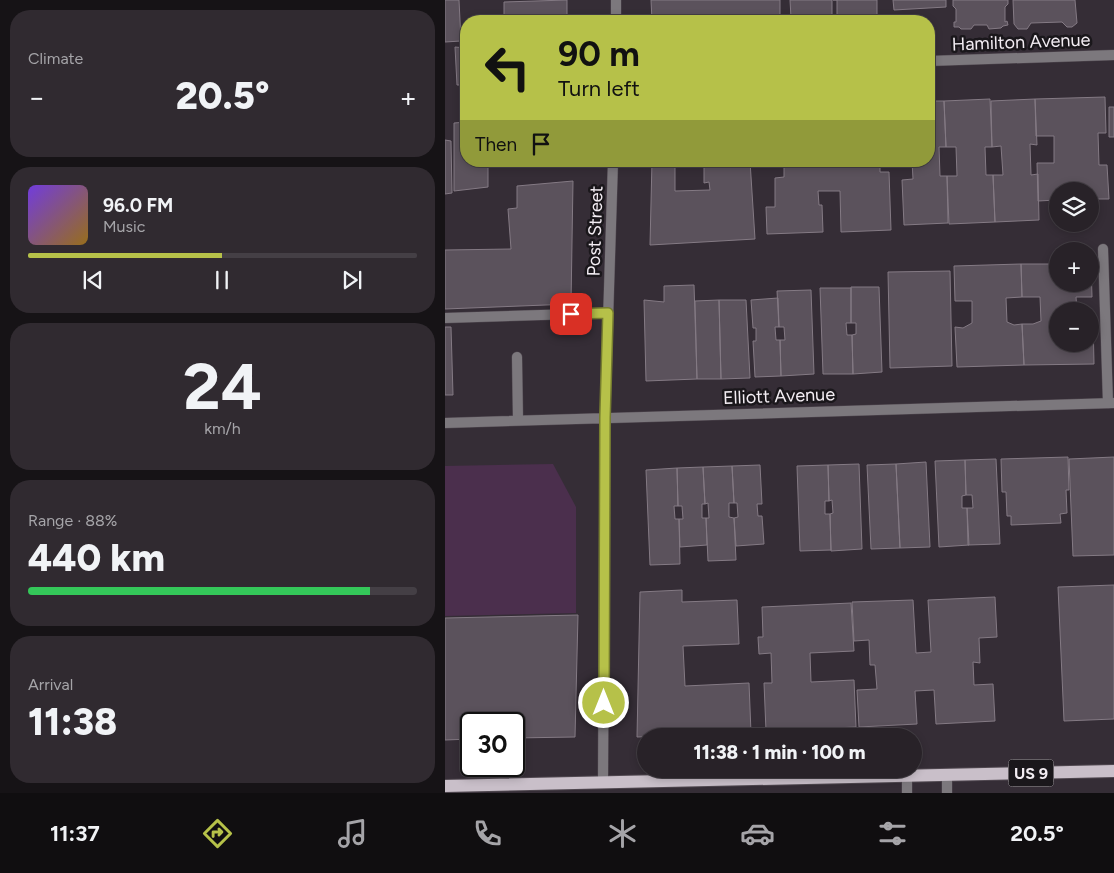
<!DOCTYPE html>
<meta charset="utf-8">
<style>
:root{--surface:#282228;--page:#302a30;--text:#f1f3f6;--muted:#a5a4a8;--line:#443f45;--accent:#b6c149}
body{margin:0;font-family:Figtree,sans-serif;background:var(--page);color:var(--text);height:100vh;display:flex;flex-direction:column;font-size:19px;white-space:nowrap}
*{box-sizing:border-box;margin:0}
p{font-size:16px;color:var(--muted)}
.icon{flex:none;width:28px;height:28px;fill:none;stroke:currentColor;stroke-width:2;stroke-linecap:round;stroke-linejoin:round}
.map{position:relative;flex:1;overflow:hidden}
.details{display:flex;flex-direction:column;gap:10px;padding:10px;background:#161316;width:445px}
.details>*{flex:none}
.banner{position:absolute;left:15px;top:15px;width:475px;height:152px;border-radius:20px;box-shadow:0 2px 8px #0003,0 0 0 1px var(--line);background:#b6c149;color:#111;overflow:hidden}
.fabs{position:absolute;left:604px;top:182px;display:grid;gap:10px}
.fabs a{display:grid;place-items:center;width:50px;height:50px;border-radius:50%;background:var(--surface);box-shadow:0 2px 8px #0003,0 0 0 1px var(--line);font-size:25px}
.speed{position:absolute;left:15px;top:712px;display:flex;gap:10px;font-size:25px;font-weight:700;text-align:center}
.speed>*{display:grid;place-content:center;width:65px;height:65px;border-radius:50%;background:var(--surface);box-shadow:0 2px 8px #0003,0 0 0 1px var(--line);line-height:1}
.speed .limit{border:2px solid #111;border-radius:8px;background:#fff;color:#111}
.pin{position:absolute;display:grid;place-items:center;width:42px;height:42px;color:#fff;margin:-21px;border-radius:10px;box-shadow:0 2px 8px #0006}
.me{position:absolute;width:55px;margin:-28px;rotate:0deg;stroke-linejoin:round;filter:drop-shadow(0 0 4px #0008)}
.turn{display:flex;align-items:center;gap:18px;height:105px;padding:0 15px;font-size:22px}
.turn .icon{width:65px;height:65px;stroke-width:2.5}
.turn b{display:block;font-size:35px;line-height:42px}
.then{display:flex;align-items:center;height:48px;padding:0 15px;background:#0003;gap:10px;font-size:19px}
.big{font-size:38px;font-weight:800;line-height:1.1}
.details .card{flex:1;display:flex;flex-direction:column;justify-content:center;gap:8px;min-width:0;padding:0 18px;border-radius:20px;background:var(--page)}
.details .dial{align-items:center;gap:0}
.dial b{font-size:65px;line-height:1}
.song{display:flex;align-items:center;gap:15px}
.cover{width:60px;height:60px;border-radius:8px;background:linear-gradient(135deg,hsl(260 70% 55%),hsl(40 70% 35%))}
.played{height:5px;border-radius:2px;background:linear-gradient(90deg,var(--accent) 50%,var(--line) 50%)}
.keys{display:flex;justify-content:space-around;direction:ltr}
.heat{display:flex;justify-content:space-between;align-items:center;font-size:28px;direction:ltr}
.charge{height:8px;border-radius:4px;background:linear-gradient(90deg,#34c759 88%,var(--line) 0)}
.trip{position:absolute;left:192px;top:728px;width:285px;height:50px;border-radius:25px;background:var(--surface);box-shadow:0 2px 8px #0003,0 0 0 1px var(--line);font-weight:800;line-height:50px;text-align:center}
.menu{display:flex;height:80px;justify-content:space-around;align-items:center;background:#100e10;color:var(--muted)}
.menu .icon{width:35px;height:35px}
.menu .on{color:var(--accent)}
.menu b{font-size:22px;color:var(--text)}
main{display:flex;flex:1;min-height:0}
.map>svg:first-child{display:block}
</style>
<main>
<section class="details">
<div class="card"><p>Climate</p>
<div class="heat"><a>−</a><b class="big">20.5°</b><a>+</a></div>
</div>
<div class="card">
<div class="song"><i class="cover"></i><div><b>96.0 FM</b><p>Music</p></div></div>
<div class="played"></div>
<div class="keys"><svg class="icon" aria-label="previous" viewBox="0 0 24 24"><path d="M18 5L8 12l10 7zM5 5v14"/></svg><svg class="icon" aria-label="pause" viewBox="0 0 24 24"><path d="M8 5v14M16 5v14"/></svg><svg class="icon" aria-label="next" viewBox="0 0 24 24"><path d="M6 5l10 7-10 7zM19 5v14"/></svg></div>
</div>
<div class="card dial"><b>24</b><p>km/h</p></div>
<div class="card"><p>Range · 88%</p><b class="big">440 km</b><div class="charge"></div></div>
<div class="card"><p>Arrival</p><b class="big">11:38</b></div>
</section>
<div class="map">
<svg width="669" height="793" viewBox="0 0 669 793">
<rect width="100%" height="100%" fill="#352d36"/>
<path fill="#4b2f4d" d="M 108,464 L 131,507 L 131,613 L 0,616 L 0,466 Z"/>
<path fill="#5b525c" stroke="#847a84" d="M 0,0 L 14,0 L 16,41 L 0,42 Z
M 122,0 L 122,21 L 59,21 L 59,2 Z
M 206,0 L 335,0 L 335,21 L 207,21 Z
M 345,0 L 387,0 L 387,17 L 346,18 Z
M 388,0 L 432,0 L 432,19 L 392,19 L 392,0 Z
M 448,0 L 501,0 L 501,7 L 449,10 Z
M 508,0 L 563,0 L 563,4 L 560,7 L 560,22 L 562,21 L 563,25 L 558,26 L 556,28 L 544,29 L 542,25 L 529,25 L 526,29 L 516,29 L 514,27 L 509,27 L 509,22 L 511,22 L 511,9 L 508,6 Z
M 568,0 L 630,0 L 632,23 L 627,27 L 622,27 L 617,22 L 586,23 L 582,29 L 573,29 L 569,24 Z
M 10,47 L 21,48 L 21,85 L 12,85 Z
M 660,97 L 661,133 L 653,133 L 654,165 L 662,165 L 664,199 L 645,199 L 645,191 L 612,191 L 612,200 L 593,201 L 592,163 L 609,163 L 609,136 L 591,136 L 590,99 Z
M 545,99 L 547,147 L 540,147 L 541,175 L 548,175 L 550,222 L 504,224 L 502,176 L 512,176 L 511,147 L 501,147 L 499,101 Z
M 590,99 L 592,145 L 585,144 L 586,175 L 593,174 L 594,220 L 550,222 L 548,175 L 558,175 L 556,146 L 547,147 L 546,101 Z
M 484,101 L 499,101 L 501,147 L 494,147 L 495,176 L 502,176 L 503,223 L 459,225 L 457,180 L 468,179 L 467,161 L 484,161 Z
M 664,107 L 669,107 L 669,137 L 664,137 Z
M 21,122 L 21,161 L 43,161 L 43,187 L 9,191 L 9,123 Z
M 0,140 L 6,141 L 7,193 L 0,194 Z
M 68,161 L 122,161 L 123,165 Z
M 207,161 L 230,161 L 230,191 L 265,190 L 264,182 L 259,183 L 259,162 L 305,161 L 310,239 L 205,245 Z
M 339,161 L 435,161 L 435,172 L 444,172 L 446,230 L 396,232 L 395,191 L 373,191 L 374,205 L 377,205 L 378,232 L 322,234 L 321,207 L 330,207 L 330,178 L 339,177 Z
M 128,181 L 126,304 L 0,309 L 0,250 L 66,249 L 63,209 L 72,208 L 72,186 Z
M 576,264 L 612,264 L 612,284 L 645,284 L 646,264 L 647,297 L 631,297 L 632,311 L 612,311 L 612,344 L 645,344 L 645,321 L 648,320 L 649,364 L 579,365 L 577,324 L 588,324 L 596,321 L 595,297 L 577,297 Z
M 576,264 L 577,297 L 561,298 L 562,322 L 569,325 L 577,324 L 579,365 L 512,367 L 510,327 L 518,328 L 527,323 L 527,301 L 510,301 L 509,266 Z
M 505,271 L 507,366 L 445,368 L 443,272 Z
M 249,285 L 252,379 L 201,381 L 199,300 L 219,302 L 219,286 Z
M 406,287 L 434,287 L 437,372 L 408,374 L 407,335 L 411,334 L 411,323 L 406,323 Z
M 375,288 L 406,288 L 406,323 L 401,323 L 402,335 L 407,335 L 408,374 L 378,374 Z
M 366,290 L 369,374 L 336,376 L 335,340 L 340,340 L 339,327 L 334,327 L 332,291 Z
M 333,298 L 334,327 L 330,327 L 331,340 L 335,340 L 336,376 L 310,377 L 308,341 L 311,341 L 311,328 L 308,328 L 306,300 Z
M 274,300 L 301,300 L 305,378 L 276,379 Z
M 274,300 L 276,379 L 252,379 L 250,301 Z
M 0,327 L 6,327 L 8,395 L 0,395 Z
M 623,457 L 624,490 L 621,490 L 622,513 L 615,514 L 616,523 L 566,525 L 566,516 L 562,516 L 561,492 L 557,492 L 556,459 Z
M 669,457 L 669,555 L 628,556 L 624,459 Z
M 551,459 L 555,544 L 523,545 L 522,508 L 528,508 L 527,495 L 521,495 L 520,460 Z
M 520,460 L 521,495 L 517,496 L 517,508 L 522,508 L 524,545 L 494,547 L 490,461 Z
M 481,462 L 485,547 L 455,548 L 451,464 Z
M 414,464 L 417,549 L 386,551 L 385,514 L 388,513 L 387,500 L 384,501 L 383,465 Z
M 451,464 L 455,548 L 426,549 L 422,465 Z
M 315,465 L 317,504 L 312,504 L 313,516 L 317,516 L 319,544 L 291,546 L 289,518 L 293,517 L 292,503 L 289,503 L 287,466 Z
M 383,465 L 384,501 L 380,501 L 380,514 L 385,514 L 386,550 L 355,551 L 352,466 Z
M 287,466 L 289,503 L 284,503 L 284,517 L 289,518 L 291,560 L 263,561 L 261,518 L 264,518 L 263,503 L 260,504 L 258,467 Z
M 258,467 L 260,504 L 257,504 L 257,518 L 261,518 L 262,545 L 235,547 L 234,519 L 238,519 L 237,506 L 233,506 L 232,468 Z
M 232,468 L 233,506 L 229,506 L 230,519 L 234,519 L 235,564 L 205,565 L 201,470 Z
M 669,585 L 669,719 L 619,721 L 613,587 Z
M 237,590 L 237,602 L 292,600 L 294,644 L 238,646 L 240,686 L 304,683 L 306,733 L 192,737 L 195,592 Z
M 550,597 L 552,637 L 534,638 L 535,663 L 528,662 L 529,685 L 548,684 L 550,721 L 491,724 L 489,690 L 470,691 L 472,724 L 414,727 L 412,690 L 432,689 L 430,665 L 425,665 L 424,640 L 409,641 L 407,602 L 468,600 L 471,653 L 486,652 L 483,600 Z
M 406,603 L 409,651 L 365,653 L 366,682 L 409,680 L 411,727 L 321,731 L 319,683 L 327,683 L 326,653 L 314,654 L 313,637 L 318,637 L 317,607 Z
M 133,615 L 130,737 L 69,738 L 69,724 L 26,724 L 26,739 L 0,740 L 0,618 Z"/>
<g fill="none" stroke-linecap="round" stroke-linejoin="round">
<defs>
<path id="service" d="M 658,249 L 663,403
M 0,318 L 163,313
M 72,357 L 73,420"/>
<path id="minor" d="M 171,0 L 171,21
M 484,61 L 669,55
M 0,423 L 669,403
M 158,783 L 160,417 L 168,161"/>
<path id="tertiary" d="M 462,793 L 462,775
M 502,793 L 502,775"/>
<path id="primary" d="M 0,786 L 669,771"/>
</defs>
<use href="#service" stroke="#504850" stroke-width="11"/>
<use href="#minor" stroke="#504850" stroke-width="11"/>
<use href="#tertiary" stroke="#504850" stroke-width="11"/>
<use href="#primary" stroke="#504850" stroke-width="14"/>
<use href="#service" stroke="#7c787d" stroke-width="10"/>
<use href="#minor" stroke="#7c787d" stroke-width="10"/>
<use href="#tertiary" stroke="#7c787d" stroke-width="10"/>
<use href="#primary" stroke="#c9bfc9" stroke-width="12"/>
</g>
<g fill="none" stroke-linecap="round" stroke-linejoin="round">
<defs>
<path id="route" d="M 126,314 L 163,313 L 160,417 L 159,703"/>
</defs>
<use href="#route" stroke="#767d2f" stroke-width="12"/>
<use href="#route" stroke="#b6c149" stroke-width="9"/>
</g>
<g text-anchor="middle" stroke-width="5" stroke-linejoin="round" paint-order="stroke">
<rect fill="#1a171b" stroke="#b2adb2" stroke-width="1" x="563.5" y="759.5" width="45" height="27" rx="4"/>
<g font-size="16" font-weight="bold" fill="#f3edf3">
<text x="586" y="779">US 9</text>
</g>
<g font-size="18" fill="#f3edf3" stroke="#1a171b">
<text transform="translate(576 42) rotate(-2)" y="6">Hamilton Avenue</text>
<text transform="translate(150 231) rotate(-88)" y="6">Post Street</text>
<text transform="translate(334 396) rotate(-2)" y="6">Elliott Avenue</text>
</g>
</g>
</svg>
<div class="fabs">
<a><svg class="icon" aria-label="layers" viewBox="0 0 24 24"><path d="M12 4l9 5-9 5-9-5zM3 14l9 5 9-5"/></svg></a>
<a>+</a>
<a>−</a>
</div>
<div class="speed"><div class="limit">30</div></div>
<div class="pin" style="left:126px;top:314px;background:#d93025"><svg class="icon" aria-label="arrive" viewBox="0 0 24 24"><path d="M6 21V4h12l-3 4 3 4H6"/></svg></div>
<svg class="me" style="left:159px;top:703px" viewBox="-20 -20 40 40"><circle r="17" fill="#b6c149" stroke="#fff" stroke-width="3"/><path d="M0-11L8 9 0 5-8 9z" fill="#fff"/></svg>
<div class="trip">11:38 · 1 min · 100 m</div>
<div class="banner">
<div class="turn"><svg class="icon" aria-label="left" viewBox="0 0 24 24"><path d="M17 20v-9H6M10 6l-5 5 5 5"/></svg><div><b>90 m</b>Turn left</div></div>
<div class="then">Then<svg class="icon" aria-label="arrive" viewBox="0 0 24 24"><path d="M6 21V4h12l-3 4 3 4H6"/></svg></div>
</div>
</div>
</main>
<nav class="menu">
<b>11:37</b>
<svg class="icon on" aria-label="directions" viewBox="0 0 24 24"><path d="M12 3l9 9-9 9-9-9zM9 14v-3h6M13 9l2 2-2 2"/></svg>
<svg class="icon" aria-label="music" viewBox="0 0 24 24"><path d="M9 18V5l10-2v13"/><circle cx="6" cy="18" r="3"/><circle cx="16" cy="16" r="3"/></svg>
<svg class="icon" aria-label="phone" viewBox="0 0 24 24"><path d="M5 4h4l2 5-3 2q2 4 5 5l2-3 5 2v4C11 20 4 13 5 4z"/></svg>
<svg class="icon" aria-label="climate" viewBox="0 0 24 24"><path d="M12 3v18M4 7l16 10M4 17L20 7"/></svg>
<svg class="icon" aria-label="car" viewBox="0 0 24 24"><path d="M5 17H2v-5l4-1 3-4h7l3 4 3 1v5h-3M9 17h6M6 11h13"/><circle cx="7" cy="17" r="2"/><circle cx="17" cy="17" r="2"/></svg>
<svg class="icon" aria-label="filters" viewBox="0 0 24 24"><path d="M4 7h16M4 17h16"/><circle cx="9" cy="7" r="2"/><circle cx="15" cy="17" r="2"/></svg>
<b>20.5°</b>
</nav>
